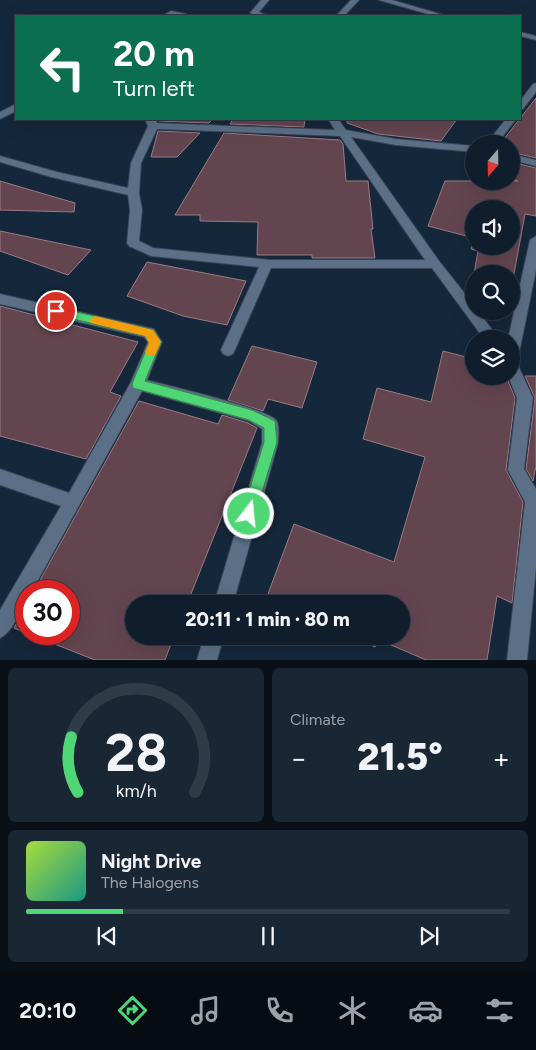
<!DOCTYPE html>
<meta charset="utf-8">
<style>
:root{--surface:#101d2c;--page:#192634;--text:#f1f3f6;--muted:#9ca2a9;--line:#303b48;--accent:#4fd675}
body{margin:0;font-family:Figtree,sans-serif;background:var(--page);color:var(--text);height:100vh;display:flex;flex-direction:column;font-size:19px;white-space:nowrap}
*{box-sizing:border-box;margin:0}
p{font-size:16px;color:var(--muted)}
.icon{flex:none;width:28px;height:28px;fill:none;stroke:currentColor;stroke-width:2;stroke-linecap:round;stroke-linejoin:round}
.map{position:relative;height:660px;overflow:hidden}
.drawer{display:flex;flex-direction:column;gap:8px;padding:8px;background:#091018;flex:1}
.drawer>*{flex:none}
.top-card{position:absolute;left:15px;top:15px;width:506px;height:105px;border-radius:0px;box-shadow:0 5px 20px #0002,0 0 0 1px var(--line);background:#0b6e4f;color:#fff;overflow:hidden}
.needle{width:32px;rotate:200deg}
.tools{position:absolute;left:465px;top:135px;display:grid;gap:10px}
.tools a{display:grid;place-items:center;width:55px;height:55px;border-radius:50%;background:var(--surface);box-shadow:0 5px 20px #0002,0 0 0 1px var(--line);font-size:25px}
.speed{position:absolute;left:15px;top:580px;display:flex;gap:10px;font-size:25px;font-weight:700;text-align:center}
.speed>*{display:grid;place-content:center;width:65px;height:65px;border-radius:50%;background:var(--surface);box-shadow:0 5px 20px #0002,0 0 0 1px var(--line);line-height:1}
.speed .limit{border:8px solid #d22;background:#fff;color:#111}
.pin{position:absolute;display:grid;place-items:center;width:42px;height:42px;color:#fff;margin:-21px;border:2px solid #fff;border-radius:50%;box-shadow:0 1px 5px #0007}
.me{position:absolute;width:55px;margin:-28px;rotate:16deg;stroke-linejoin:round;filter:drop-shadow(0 0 4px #0008)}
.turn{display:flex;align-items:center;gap:18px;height:105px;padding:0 15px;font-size:22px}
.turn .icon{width:65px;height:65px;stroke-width:2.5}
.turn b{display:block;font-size:35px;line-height:42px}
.big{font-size:38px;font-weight:800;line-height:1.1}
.drawer .widget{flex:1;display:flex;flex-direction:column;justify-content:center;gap:8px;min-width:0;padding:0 18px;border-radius:8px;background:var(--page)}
.drawer .dial{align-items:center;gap:0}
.dial svg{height:130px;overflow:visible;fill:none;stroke:var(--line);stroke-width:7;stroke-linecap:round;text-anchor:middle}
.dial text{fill:var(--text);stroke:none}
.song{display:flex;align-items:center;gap:15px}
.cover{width:60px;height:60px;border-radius:8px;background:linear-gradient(135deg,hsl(80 70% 55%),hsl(170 70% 35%))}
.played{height:5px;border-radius:2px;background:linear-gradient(90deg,var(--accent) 20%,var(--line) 20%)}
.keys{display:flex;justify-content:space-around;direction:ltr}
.heat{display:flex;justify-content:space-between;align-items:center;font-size:28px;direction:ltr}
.drawer .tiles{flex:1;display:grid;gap:8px;grid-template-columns:1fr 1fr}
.widget:last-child{grid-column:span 2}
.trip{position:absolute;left:125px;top:595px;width:285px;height:50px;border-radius:25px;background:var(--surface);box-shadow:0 5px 20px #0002,0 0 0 1px var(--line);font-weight:800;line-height:50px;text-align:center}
.tab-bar{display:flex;height:80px;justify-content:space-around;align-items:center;background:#060c12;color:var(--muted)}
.tab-bar .icon{width:35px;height:35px}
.tab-bar .on{color:var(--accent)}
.tab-bar b{font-size:22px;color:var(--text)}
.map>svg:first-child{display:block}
</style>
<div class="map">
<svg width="536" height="660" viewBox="0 0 536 660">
<rect width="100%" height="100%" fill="#15273a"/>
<path fill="#63454f" stroke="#9c7a84" d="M 536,98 L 536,158 L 511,152 L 511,144 L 500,144 Z
M 159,119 L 213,119 L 209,123 L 159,121 Z
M 233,119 L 305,119 L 304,127 L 230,124 Z
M 347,119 L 457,119 L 441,141 L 378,134 L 347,123 Z
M 158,131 L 200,133 L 177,157 L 151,157 Z
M 224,133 L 340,140 L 343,144 L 346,181 L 368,181 L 373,229 L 371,229 L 375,258 L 312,258 L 312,255 L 257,255 L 258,222 L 200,221 L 200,215 L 175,215 Z
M 511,162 L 536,168 L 536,216 L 525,214 L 514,274 L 474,274 L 478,251 L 471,249 L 474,238 L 474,246 L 511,246 L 511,209 L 474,209 L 474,238 L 428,226 L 445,181 L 518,181 L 511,179 Z
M 0,181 L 75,203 L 74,212 L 0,210 Z
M 0,231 L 91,250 L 68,275 L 0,251 Z
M 147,262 L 246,281 L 227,325 L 183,316 L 127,296 Z
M 0,306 L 138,342 L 110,392 L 121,396 L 86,459 L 0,436 Z
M 252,346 L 317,362 L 302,408 L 268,399 L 263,411 L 228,400 Z
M 443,351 L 474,359 L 474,376 L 506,376 L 515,398 L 506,470 L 523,502 L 512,603 L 497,596 L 487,660 L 426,660 L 377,639 L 375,647 L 350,636 L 401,636 L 401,604 L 270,604 L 265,602 L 294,524 L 394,562 L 425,457 L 363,439 L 377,388 L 431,402 Z
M 525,376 L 536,376 L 536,466 L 533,481 L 526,469 L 535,398 Z
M 139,401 L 218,424 L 222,415 L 248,423 L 257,428 L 187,604 L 134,604 L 134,636 L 174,636 L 165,660 L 95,660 L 29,634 L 69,634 L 69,591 L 34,591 Z
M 26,606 L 26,633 L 14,628 Z"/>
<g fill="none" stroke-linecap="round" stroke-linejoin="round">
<defs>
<path id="minor" d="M 261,0 L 269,0 L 259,12 L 268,16 L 257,16 L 250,13 Z
M 351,0 L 359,0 L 344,16 L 336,16 Z
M 171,11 L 186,14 L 187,16 L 162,16 Z
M 536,83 L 536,92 L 523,109 L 520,110 L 520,101 L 533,84 Z
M 16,104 L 16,111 L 0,119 L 0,112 Z
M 145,119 L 155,119 L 157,123 L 335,130 L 328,119 L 338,119 L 346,130 L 396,139 L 474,146 L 474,152 L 396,145 L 351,137 L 439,261 L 474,305 L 474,311 L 478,311 L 499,339 L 484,339 L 432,268 L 271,268 L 233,354 L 228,356 L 223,354 L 221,350 L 259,267 L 151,256 L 129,246 L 127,243 L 130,210 L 128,195 L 51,177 L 0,162 L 0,156 L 57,172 L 128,188 L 131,163 L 148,126 ZM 157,129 L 340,136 L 425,260 L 270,260 L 153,248 L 139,241 L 142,210 L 139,193 L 141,163 Z
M 506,119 L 516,119 L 497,144 L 486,144 Z
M 511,154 L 536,160 L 536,166 L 511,160 Z
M 536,236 L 536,270 L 517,363 L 533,398 L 524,469 L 536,489 L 536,567 L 527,660 L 507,660 L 525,502 L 508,470 L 517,398 L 508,376 L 511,376 L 511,339 L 508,339 L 530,240 Z
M 0,294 L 154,329 L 162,342 L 147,380 C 169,386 264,408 276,420 C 280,425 278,437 278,443 L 233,604 L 214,604 L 262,443 L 262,429 L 249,421 L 142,391 L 32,591 L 26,591 C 26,604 12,633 0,638 L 0,610 L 61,506 L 0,485 L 0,469 L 69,493 L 131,382 L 148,342 L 144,337 L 0,304 Z
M 204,636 L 224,636 L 217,660 L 197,660 Z"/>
<path id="secondary" d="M 379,0 L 392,0 L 447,16 L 435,16 Z
M 520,32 L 536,36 L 536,40 L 520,36 Z"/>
</defs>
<use href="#minor" stroke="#354253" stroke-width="2"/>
<use href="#secondary" stroke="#354253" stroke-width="2"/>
<use href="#minor" fill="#5b6f86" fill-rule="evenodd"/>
<use href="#secondary" fill="#5b6f86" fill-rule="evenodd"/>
</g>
<path fill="#4fd675" stroke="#338b4c" d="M 56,307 L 153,330 L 161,342 L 145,381 L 252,410 L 275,421 L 277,442 L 254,519 L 249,521 L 244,519 L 242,514 L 264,442 L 264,428 L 249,420 L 133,388 L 132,384 L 149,343 L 145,336 L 52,314 L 50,311 L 52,308 Z"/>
<path fill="#f59e0b" d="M 95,316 L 153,330 L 161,342 L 155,355 L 147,355 L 145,352 L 149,343 L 145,336 L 91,323 L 90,320 Z"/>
</svg>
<div class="tools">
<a><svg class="needle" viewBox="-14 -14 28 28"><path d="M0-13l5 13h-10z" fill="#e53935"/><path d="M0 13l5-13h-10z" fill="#9ca2a9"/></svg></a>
<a><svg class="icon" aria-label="sound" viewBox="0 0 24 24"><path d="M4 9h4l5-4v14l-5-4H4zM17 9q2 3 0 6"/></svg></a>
<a><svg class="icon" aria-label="search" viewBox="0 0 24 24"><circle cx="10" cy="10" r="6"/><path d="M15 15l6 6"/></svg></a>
<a><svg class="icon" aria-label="layers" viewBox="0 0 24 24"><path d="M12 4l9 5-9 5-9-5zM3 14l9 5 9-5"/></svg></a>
</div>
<div class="speed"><div class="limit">30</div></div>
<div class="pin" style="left:56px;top:311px;background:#d93025"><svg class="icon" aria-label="arrive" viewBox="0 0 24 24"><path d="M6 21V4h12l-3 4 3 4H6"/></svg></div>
<svg class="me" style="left:249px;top:514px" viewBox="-20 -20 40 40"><circle r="17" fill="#4fd675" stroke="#fff" stroke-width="3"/><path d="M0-11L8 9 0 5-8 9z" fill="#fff"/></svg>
<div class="trip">20:11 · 1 min · 80 m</div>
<div class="top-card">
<div class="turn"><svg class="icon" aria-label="left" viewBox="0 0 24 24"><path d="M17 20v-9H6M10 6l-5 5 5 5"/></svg><div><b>20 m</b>Turn left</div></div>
</div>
</div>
<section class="drawer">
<div class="tiles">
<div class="widget dial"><svg viewBox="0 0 100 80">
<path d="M14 69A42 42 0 1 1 86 69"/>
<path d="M14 69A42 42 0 0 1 10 35" stroke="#4fd675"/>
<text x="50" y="56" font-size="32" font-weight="700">28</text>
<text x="50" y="72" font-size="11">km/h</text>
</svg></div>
<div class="widget"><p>Climate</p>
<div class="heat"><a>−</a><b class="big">21.5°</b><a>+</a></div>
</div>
<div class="widget">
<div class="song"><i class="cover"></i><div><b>Night Drive</b><p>The Halogens</p></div></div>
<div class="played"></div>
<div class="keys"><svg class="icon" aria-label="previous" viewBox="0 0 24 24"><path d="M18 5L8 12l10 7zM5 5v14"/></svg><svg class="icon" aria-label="pause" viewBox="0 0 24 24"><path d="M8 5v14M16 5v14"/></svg><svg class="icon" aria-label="next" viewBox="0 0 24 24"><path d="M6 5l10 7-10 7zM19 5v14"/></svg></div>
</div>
</div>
</section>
<nav class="tab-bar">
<b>20:10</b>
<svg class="icon on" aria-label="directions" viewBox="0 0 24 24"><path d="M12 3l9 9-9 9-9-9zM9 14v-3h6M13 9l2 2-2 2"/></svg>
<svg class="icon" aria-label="music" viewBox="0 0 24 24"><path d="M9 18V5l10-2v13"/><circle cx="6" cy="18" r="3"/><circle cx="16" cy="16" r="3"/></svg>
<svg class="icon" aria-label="phone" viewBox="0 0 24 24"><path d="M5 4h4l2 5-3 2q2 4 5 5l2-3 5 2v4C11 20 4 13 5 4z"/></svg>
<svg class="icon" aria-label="climate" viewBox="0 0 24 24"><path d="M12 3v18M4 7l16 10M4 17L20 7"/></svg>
<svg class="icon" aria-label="car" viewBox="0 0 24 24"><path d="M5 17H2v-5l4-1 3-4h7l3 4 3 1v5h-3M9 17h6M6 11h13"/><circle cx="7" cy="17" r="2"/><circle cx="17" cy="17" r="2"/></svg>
<svg class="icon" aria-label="filters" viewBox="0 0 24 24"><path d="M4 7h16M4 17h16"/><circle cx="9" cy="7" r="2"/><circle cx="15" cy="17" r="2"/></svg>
</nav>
